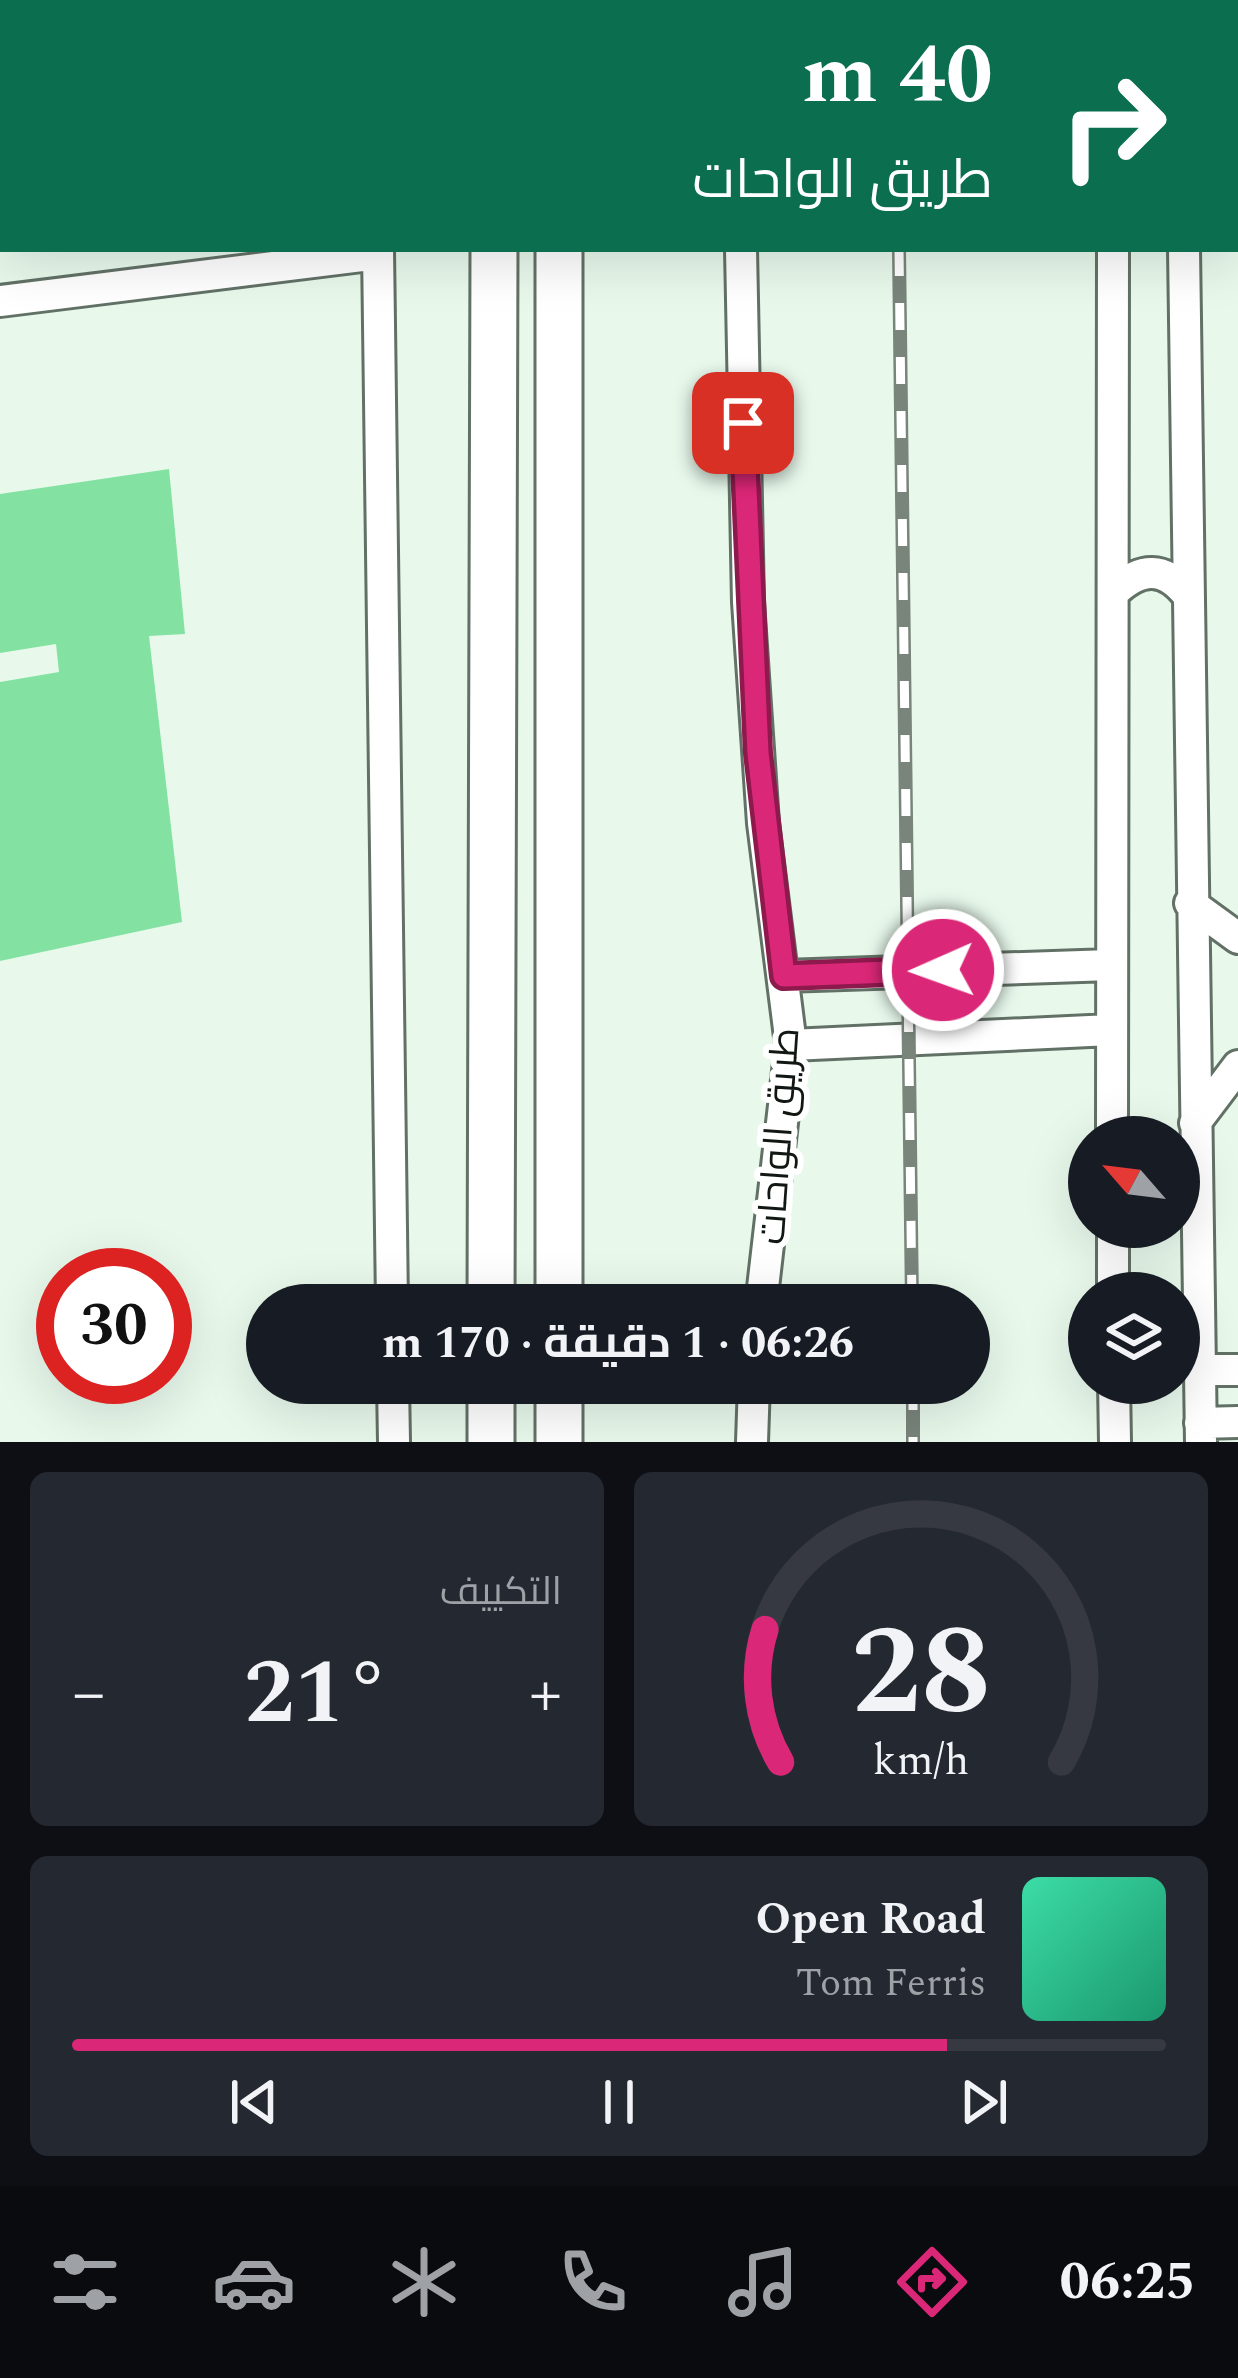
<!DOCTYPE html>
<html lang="ar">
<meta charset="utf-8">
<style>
:root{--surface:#171b24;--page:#242831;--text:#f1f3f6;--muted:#9ea1a6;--line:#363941;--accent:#db2777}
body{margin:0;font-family:Spectral,Cairo,serif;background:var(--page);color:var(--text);direction:rtl;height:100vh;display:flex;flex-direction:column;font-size:45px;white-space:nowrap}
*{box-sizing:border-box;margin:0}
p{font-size:39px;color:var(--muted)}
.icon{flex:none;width:66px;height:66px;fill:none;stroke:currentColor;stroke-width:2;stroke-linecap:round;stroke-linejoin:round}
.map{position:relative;height:1442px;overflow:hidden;direction:ltr}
.drawer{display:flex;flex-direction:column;gap:30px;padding:30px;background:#0d0f14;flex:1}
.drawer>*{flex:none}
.top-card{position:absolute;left:0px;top:0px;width:1239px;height:252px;box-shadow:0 12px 48px #0002;direction:rtl;background:#0b6e4f;color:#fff;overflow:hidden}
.needle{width:78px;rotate:298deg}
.buttons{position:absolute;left:1068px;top:1116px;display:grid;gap:24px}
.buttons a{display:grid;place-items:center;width:132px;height:132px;border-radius:50%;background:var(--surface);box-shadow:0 12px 48px #0002;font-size:60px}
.speed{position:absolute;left:36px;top:1248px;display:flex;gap:24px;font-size:60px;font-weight:700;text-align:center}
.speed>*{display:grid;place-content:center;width:156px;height:156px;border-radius:50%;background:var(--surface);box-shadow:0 12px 48px #0002;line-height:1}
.speed .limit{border:18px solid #d22;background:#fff;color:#111}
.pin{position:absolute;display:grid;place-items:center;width:102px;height:102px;color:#fff;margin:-51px;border-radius:24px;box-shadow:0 6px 18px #0006}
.me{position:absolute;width:132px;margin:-66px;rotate:268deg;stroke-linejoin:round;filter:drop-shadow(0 0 9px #0008)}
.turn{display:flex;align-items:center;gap:42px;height:252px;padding:0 48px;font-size:54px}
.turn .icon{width:156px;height:156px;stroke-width:2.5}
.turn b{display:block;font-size:84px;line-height:102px}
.big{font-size:90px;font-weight:700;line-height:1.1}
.drawer .widget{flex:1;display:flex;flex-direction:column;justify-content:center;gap:18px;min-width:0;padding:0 42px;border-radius:18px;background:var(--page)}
.drawer .dial{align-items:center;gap:0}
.dial svg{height:312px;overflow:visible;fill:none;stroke:var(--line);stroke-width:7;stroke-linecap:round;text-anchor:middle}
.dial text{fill:var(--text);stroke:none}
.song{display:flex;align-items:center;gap:36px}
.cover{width:144px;height:144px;border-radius:18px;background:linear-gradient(135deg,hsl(160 70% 55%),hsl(160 70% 35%))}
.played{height:12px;border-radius:6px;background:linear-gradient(90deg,var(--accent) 80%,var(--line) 80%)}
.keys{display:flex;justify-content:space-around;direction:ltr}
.heat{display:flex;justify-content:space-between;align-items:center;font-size:66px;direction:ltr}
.drawer .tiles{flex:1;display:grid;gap:30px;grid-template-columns:1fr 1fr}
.widget:last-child{grid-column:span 2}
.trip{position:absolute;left:246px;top:1284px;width:744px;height:120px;border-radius:60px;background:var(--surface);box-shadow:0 12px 48px #0002;font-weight:700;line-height:120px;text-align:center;direction:rtl}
.tabs{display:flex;height:192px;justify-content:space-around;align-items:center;background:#090b0e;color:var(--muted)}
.tabs .icon{width:84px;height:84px}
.tabs .current{color:var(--accent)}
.tabs b{font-size:54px;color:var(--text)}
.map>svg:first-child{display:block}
</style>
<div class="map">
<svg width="1238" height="1442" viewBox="0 0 1238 1442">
<rect width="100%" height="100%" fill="#e8f9ec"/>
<path fill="#83e2a1" d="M 169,469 L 185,634 L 149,636 L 182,922 L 0,961 L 0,682 L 59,672 L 56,644 L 0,653 L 0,494 Z"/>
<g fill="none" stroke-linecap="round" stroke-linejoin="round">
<defs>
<path id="minor" d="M 743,0 L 743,3
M 1112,0 L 1112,3
M 1181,0 L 1181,3
M 381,3 L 381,0
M 0,224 L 3,224
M 378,249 L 392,1305
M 741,249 L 748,602 L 763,823 L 791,1045 L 761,1305
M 1184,249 L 1201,1442
M 0,301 L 378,254
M 1115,591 C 1141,567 1164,566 1187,594
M 1190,903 L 1238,938
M 784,976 L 1111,965
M 791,1045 L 1111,1030
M 1195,1123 L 1238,1066
M 1112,1137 L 1113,249
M 1113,1227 L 1113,1293
M 1200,1370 L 1238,1370
M 393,1383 L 394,1442
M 1114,1383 L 1115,1442
M 1200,1423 L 1238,1422
M 752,1442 L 754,1383"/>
<path id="highway" d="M 494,3 L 494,0
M 559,3 L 559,0
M 491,1305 L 494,249
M 559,1305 L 559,249
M 491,1442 L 491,1383
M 559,1442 L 559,1383"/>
</defs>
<use href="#minor" stroke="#627166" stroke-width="36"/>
<use href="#highway" stroke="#627166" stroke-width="51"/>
<use href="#minor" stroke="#fff" stroke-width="30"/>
<use href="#highway" stroke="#fff" stroke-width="45"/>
<defs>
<path id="rail" d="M 897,0 L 897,3
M 899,249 L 912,1305
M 913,1383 L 913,1442"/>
</defs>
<use href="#rail" stroke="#79847b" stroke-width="14"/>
<use href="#rail" stroke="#fff" stroke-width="9" stroke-dasharray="27" stroke-linecap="butt"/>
</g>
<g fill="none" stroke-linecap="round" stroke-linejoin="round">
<defs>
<path id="route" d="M 743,423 L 758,753 L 784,976 L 943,970"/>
</defs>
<use href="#route" stroke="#8e194d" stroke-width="30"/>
<use href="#route" stroke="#db2777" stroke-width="21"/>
</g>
<g text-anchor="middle" stroke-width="12" stroke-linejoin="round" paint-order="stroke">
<g font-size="39" fill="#111712" stroke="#fff">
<text transform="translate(777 1136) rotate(-86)" y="14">طريق الواحات</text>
</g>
</g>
</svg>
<div class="buttons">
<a><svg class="needle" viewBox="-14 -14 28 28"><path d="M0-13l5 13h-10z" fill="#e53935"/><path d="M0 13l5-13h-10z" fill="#9ea1a6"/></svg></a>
<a><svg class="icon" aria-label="layers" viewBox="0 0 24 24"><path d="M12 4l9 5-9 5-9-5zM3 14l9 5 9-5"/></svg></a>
</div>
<div class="speed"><div class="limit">30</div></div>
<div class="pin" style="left:743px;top:423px;background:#d93025"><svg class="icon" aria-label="arrive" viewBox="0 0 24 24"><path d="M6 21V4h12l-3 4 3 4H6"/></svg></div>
<svg class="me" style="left:943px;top:970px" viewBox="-20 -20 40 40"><circle r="17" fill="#db2777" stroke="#fff" stroke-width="3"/><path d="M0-11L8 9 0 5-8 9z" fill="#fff"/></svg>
<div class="trip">06:26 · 1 دقيقة · 170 m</div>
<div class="top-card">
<div class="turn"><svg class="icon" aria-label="right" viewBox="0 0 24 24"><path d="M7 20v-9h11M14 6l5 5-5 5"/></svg><div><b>40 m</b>طريق الواحات</div></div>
</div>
</div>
<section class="drawer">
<div class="tiles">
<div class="widget dial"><svg viewBox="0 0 100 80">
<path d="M14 69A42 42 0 1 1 86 69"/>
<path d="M14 69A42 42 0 0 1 10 35" stroke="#db2777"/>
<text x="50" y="56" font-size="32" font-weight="700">28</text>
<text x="50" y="72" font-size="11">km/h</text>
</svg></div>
<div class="widget"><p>التكييف</p>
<div class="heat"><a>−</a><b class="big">21°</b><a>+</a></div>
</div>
<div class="widget">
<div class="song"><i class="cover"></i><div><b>Open Road</b><p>Tom Ferris</p></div></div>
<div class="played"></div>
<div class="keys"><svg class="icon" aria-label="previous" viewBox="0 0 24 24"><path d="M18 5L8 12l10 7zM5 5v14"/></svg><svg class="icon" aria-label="pause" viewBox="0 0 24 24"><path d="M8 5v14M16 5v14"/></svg><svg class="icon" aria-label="next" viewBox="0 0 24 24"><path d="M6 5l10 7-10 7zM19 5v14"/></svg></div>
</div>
</div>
</section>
<nav class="tabs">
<b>06:25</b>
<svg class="icon current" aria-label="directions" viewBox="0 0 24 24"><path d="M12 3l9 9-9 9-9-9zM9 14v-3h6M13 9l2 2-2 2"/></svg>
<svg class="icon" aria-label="music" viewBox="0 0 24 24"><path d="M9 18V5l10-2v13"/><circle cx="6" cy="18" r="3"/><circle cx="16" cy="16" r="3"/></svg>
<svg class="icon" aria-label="phone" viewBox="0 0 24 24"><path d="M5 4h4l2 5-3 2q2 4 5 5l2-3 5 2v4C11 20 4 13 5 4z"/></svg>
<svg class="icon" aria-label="climate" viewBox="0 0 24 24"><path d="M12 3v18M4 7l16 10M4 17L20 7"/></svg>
<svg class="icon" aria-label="car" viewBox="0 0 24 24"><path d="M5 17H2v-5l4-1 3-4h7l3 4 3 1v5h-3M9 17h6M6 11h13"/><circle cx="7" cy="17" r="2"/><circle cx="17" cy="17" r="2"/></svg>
<svg class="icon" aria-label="filters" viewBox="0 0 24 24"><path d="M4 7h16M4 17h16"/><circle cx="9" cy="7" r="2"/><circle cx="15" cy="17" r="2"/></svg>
</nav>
